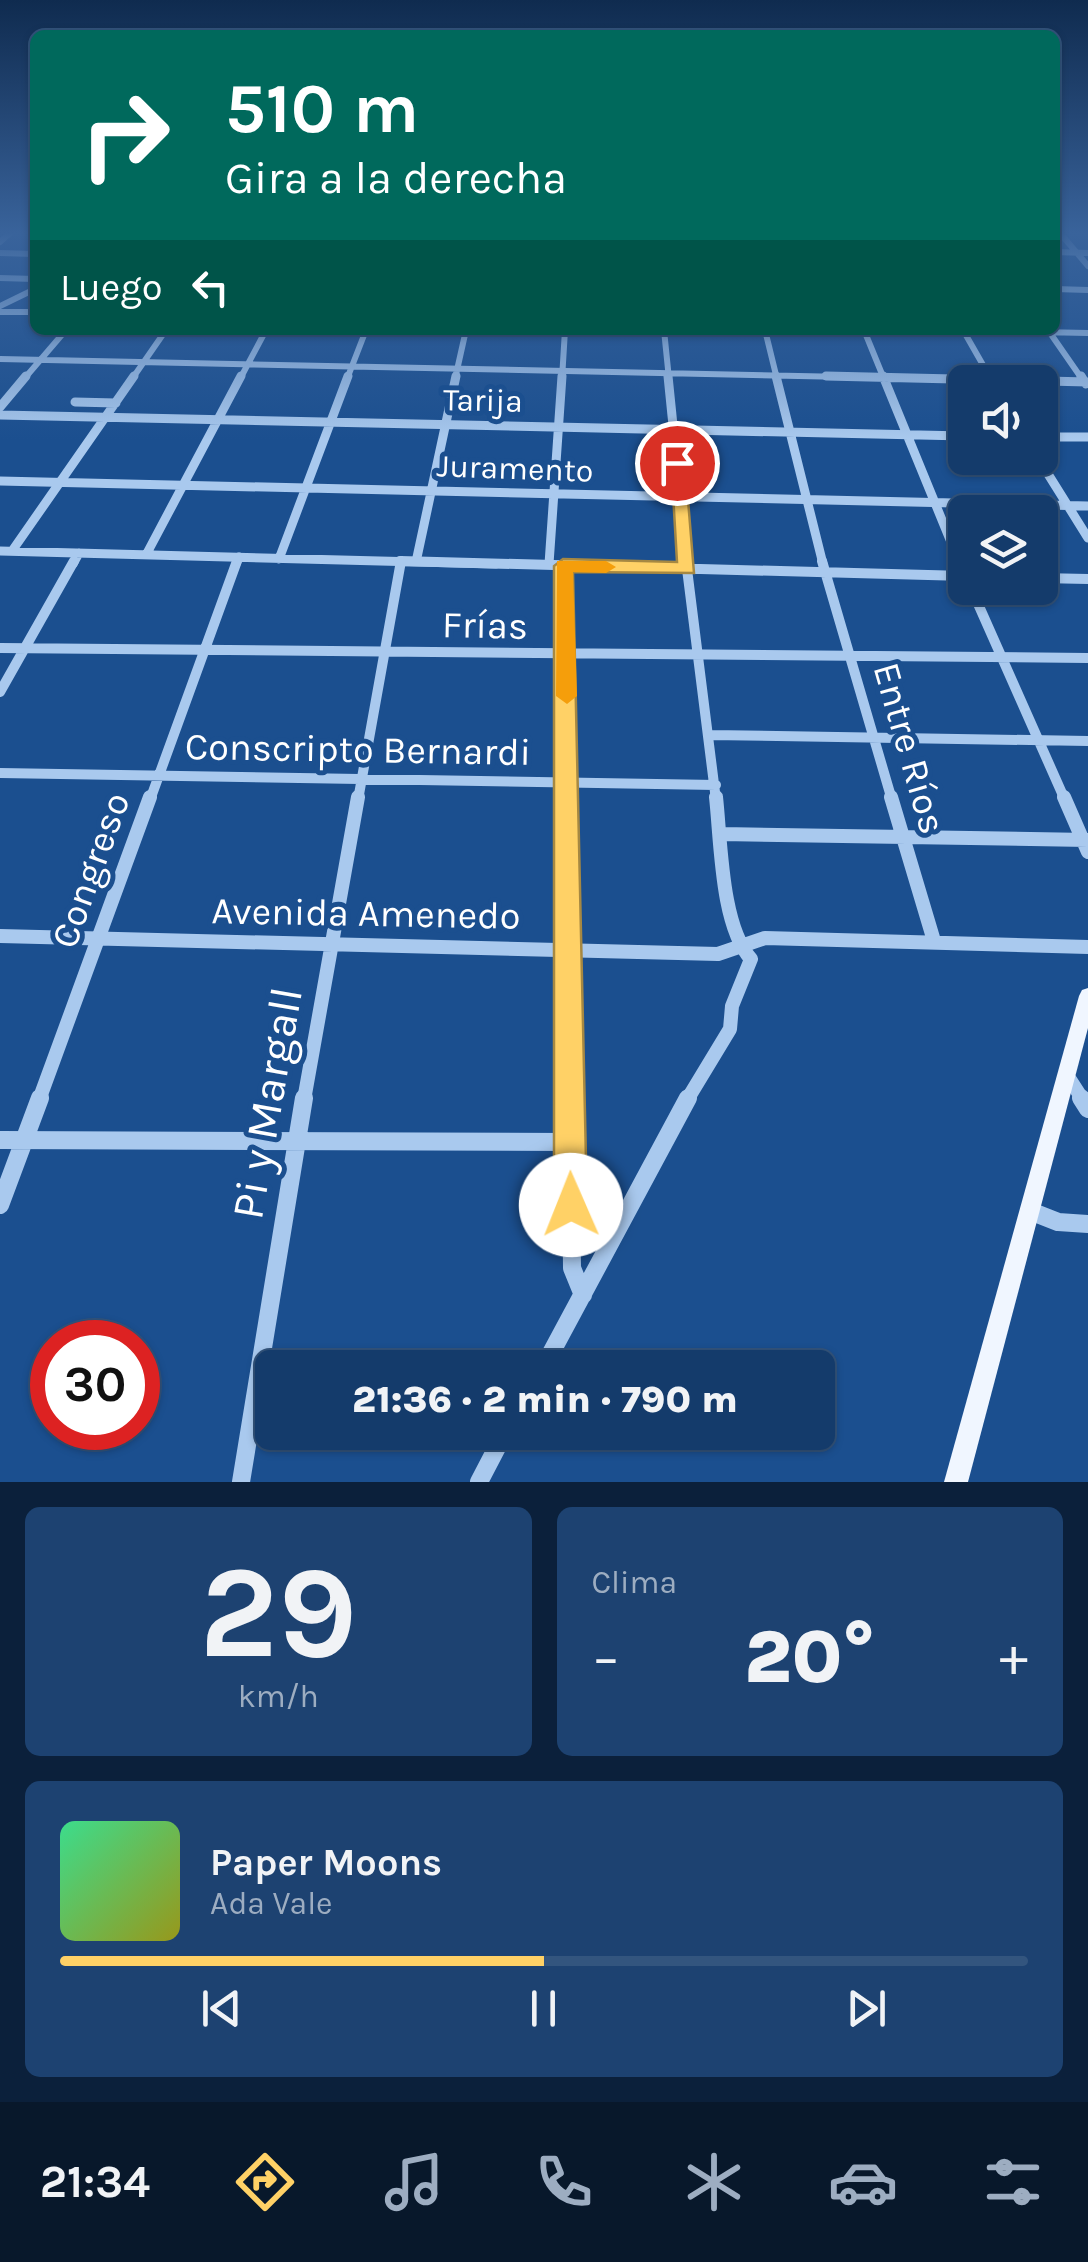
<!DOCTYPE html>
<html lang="es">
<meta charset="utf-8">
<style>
:root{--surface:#143b6b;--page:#1d4271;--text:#f1f3f6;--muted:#9dadc1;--line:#33557e;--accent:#ffd166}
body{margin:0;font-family:Karla,sans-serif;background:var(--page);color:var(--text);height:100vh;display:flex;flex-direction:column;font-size:38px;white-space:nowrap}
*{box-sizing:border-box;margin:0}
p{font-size:32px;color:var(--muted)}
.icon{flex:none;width:55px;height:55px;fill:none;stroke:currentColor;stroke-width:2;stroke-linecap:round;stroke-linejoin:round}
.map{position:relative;height:1482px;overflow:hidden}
.details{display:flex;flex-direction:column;gap:25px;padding:25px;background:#0b203b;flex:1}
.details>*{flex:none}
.top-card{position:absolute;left:30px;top:30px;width:1030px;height:305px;border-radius:15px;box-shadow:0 2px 8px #0004,0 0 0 2px var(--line);background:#00695c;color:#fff;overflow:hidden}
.buttons{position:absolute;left:948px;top:365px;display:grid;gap:20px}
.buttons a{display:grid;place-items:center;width:110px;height:110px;border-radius:15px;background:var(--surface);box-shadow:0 2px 8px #0004,0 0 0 2px var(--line);font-size:50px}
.speed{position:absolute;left:30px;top:1320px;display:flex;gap:20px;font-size:50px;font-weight:700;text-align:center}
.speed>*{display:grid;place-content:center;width:130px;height:130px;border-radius:50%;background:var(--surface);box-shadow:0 2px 8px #0004,0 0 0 2px var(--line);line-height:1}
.speed .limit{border:15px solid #d22;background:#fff;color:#111}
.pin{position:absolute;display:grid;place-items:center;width:85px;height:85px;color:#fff;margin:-42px;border:5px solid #fff;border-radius:50%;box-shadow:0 2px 10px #0007}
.me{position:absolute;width:110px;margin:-55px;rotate:359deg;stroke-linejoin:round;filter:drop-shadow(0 0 8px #0008)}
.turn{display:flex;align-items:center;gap:35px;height:210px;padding:0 30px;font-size:45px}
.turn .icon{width:130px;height:130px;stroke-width:2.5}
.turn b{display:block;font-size:70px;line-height:85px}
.then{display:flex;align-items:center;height:95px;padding:0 30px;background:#0003;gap:20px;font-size:38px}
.big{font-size:75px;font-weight:800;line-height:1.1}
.details .tile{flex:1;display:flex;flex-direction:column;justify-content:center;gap:15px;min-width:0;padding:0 35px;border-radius:15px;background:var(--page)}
.details .dial{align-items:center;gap:0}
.dial b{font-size:130px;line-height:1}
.song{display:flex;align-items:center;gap:30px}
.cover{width:120px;height:120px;border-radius:15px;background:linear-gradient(135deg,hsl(150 70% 55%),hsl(60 70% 35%))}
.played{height:10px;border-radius:5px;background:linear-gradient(90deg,var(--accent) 50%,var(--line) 50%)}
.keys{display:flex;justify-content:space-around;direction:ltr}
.heat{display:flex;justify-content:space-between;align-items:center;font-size:55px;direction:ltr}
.details .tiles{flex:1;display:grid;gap:25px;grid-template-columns:1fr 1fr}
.tile:last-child{grid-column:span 2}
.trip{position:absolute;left:255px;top:1350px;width:580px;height:100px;border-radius:15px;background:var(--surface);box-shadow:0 2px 8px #0004,0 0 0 2px var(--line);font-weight:800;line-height:100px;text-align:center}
.menu{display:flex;height:160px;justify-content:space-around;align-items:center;background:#08182b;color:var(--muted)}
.menu .icon{width:70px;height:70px}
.menu .selected{color:var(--accent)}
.menu b{font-size:45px;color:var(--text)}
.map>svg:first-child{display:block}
</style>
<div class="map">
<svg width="1088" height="1482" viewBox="0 0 1088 1482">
<rect width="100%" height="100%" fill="#1b4f8f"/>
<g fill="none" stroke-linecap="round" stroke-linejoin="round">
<path stroke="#a9c9ee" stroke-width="6" d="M 1060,233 L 1088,266
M 0,242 L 10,233
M 1055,252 L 1088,253
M 0,253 L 35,254
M 0,278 L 35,279
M 1055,289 L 1088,290
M 0,306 L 35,289
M 0,312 L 35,312
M 664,330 L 669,379
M 765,330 L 777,379
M 864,330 L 884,379
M 947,330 L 1088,333
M 963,330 L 991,379
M 1048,330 L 1082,379
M 0,359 L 944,379
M 24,379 L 66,330
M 132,379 L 166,330
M 240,379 L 266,330
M 347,379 L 366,330
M 455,379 L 466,330
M 562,379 L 565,330"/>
<path stroke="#a9c9ee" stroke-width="9" d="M 668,376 L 687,564
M 776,376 L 823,564
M 826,376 L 1088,382
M 883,376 L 960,564
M 990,376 L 993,382
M 1081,376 L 1086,384
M 75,402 L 116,403
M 0,407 L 26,376
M 0,415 L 965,436
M 1040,437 L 1088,437
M 1038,458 L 1088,538
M 0,481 L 1088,506
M 0,551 L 496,564
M 12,551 L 134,376
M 146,555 L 241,376
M 279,559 L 348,376
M 416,562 L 456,376
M 73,564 L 79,553
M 236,564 L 239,557
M 549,564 L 562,376"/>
<path stroke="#a9c9ee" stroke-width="10" d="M 400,561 L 965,576
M 686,561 L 716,800
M 822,561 L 892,800
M 959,561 L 965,575
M 563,565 L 566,800
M 1040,578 L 1088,579
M 971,588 L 1065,800
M 0,648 L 1088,658
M 0,692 L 74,561
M 710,735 L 1088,741
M 0,773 L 716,785
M 150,800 L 237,561
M 358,800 L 401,561"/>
<path stroke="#a9c9ee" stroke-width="14" d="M 566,797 L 570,1100
M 891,797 L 934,941
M 1064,797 L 1088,852
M 722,834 L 1088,840
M 0,936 L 718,954 L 765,938 L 1088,947
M 1067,1075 L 1083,1100
M 39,1100 L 150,797
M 304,1100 L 358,797
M 687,1100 L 730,1029 L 732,1006 L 751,959 C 721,926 721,842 716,797"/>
<path stroke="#a9c9ee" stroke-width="18" d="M 570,1098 L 572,1268 L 583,1295
M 1081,1098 L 1088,1109
M 0,1140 L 569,1142
M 0,1205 L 40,1098
M 1030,1211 L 1058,1222 L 1088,1224
M 543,1368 L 688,1098
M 241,1482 L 304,1098
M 479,1482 L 505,1432"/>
<path fill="#f0f6ff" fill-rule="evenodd" d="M 1088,988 L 1088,1028 L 968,1482 L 944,1482 L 1079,996 L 1082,990 Z"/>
</g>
<linearGradient id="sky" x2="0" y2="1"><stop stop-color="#0f2b4f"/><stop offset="0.53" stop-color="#39639b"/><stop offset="1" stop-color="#39639b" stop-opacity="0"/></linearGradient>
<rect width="1088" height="440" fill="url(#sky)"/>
<path fill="#ffd166" stroke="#a68842" stroke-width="2.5" d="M 671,459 L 685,463 L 694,573 L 573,572 L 587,1205 L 582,1217 L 571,1221 L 559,1217 L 554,1205 L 554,566 L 563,559 L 677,562 Z"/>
<path fill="#f59e0b" d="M 557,561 L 606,561 L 616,567 L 606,573 L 573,572 L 577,696 L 567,704 L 556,696 Z"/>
<g text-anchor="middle" stroke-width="10" stroke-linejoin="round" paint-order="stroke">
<g font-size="32" fill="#fff" stroke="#1b4f8f">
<text transform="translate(483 400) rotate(1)" y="11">Tarija</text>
<text transform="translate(515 468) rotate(2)" y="11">Juramento</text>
</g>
<g font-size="38" fill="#fff" stroke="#1b4f8f">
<text transform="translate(485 625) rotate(1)" y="13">Frías</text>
<text transform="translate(910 748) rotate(74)" y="13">Entre Ríos</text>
<text transform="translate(358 749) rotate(1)" y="13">Conscripto Bernardi</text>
<text transform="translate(90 870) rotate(-70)" y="13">Congreso</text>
<text transform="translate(366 913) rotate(1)" y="13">Avenida Amenedo</text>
</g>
<g font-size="45" fill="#fff" stroke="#1b4f8f">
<text transform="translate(266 1103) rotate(-80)" y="16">Pi y Margall</text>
</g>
</g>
</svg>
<div class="buttons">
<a><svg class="icon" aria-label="sound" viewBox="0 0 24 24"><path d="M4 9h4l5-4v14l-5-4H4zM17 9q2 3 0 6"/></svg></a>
<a><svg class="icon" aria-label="layers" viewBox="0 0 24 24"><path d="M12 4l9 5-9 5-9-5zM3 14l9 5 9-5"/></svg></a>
</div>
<div class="speed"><div class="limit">30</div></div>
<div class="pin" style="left:677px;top:463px;background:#d93025"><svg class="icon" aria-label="arrive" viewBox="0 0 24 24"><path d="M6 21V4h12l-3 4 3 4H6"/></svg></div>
<svg class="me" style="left:571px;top:1205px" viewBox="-20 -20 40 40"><circle r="19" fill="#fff"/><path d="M0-13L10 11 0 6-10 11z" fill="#ffd166"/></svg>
<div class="trip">21:36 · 2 min · 790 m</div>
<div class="top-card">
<div class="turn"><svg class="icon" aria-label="right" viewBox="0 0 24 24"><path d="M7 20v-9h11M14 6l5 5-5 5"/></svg><div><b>510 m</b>Gira a la derecha</div></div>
<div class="then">Luego<svg class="icon" aria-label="left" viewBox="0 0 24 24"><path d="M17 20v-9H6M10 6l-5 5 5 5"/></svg></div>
</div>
</div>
<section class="details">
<div class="tiles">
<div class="tile dial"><b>29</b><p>km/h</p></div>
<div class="tile"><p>Clima</p>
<div class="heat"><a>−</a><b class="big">20°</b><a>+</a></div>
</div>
<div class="tile">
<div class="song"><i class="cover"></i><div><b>Paper Moons</b><p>Ada Vale</p></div></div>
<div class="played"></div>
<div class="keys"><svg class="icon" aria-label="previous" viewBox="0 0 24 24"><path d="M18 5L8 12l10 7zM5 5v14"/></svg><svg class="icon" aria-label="pause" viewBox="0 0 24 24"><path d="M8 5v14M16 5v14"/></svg><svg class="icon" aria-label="next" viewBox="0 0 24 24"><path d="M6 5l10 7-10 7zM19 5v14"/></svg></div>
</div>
</div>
</section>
<nav class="menu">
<b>21:34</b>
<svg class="icon selected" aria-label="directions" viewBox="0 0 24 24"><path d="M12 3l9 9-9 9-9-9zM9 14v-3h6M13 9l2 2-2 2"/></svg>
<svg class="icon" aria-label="music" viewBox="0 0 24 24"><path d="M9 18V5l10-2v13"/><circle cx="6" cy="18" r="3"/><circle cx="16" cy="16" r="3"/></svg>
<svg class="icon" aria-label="phone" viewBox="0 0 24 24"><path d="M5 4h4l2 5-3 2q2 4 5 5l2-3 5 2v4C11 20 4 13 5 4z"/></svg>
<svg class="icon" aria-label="climate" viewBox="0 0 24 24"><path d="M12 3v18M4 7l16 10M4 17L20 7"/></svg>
<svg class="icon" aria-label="car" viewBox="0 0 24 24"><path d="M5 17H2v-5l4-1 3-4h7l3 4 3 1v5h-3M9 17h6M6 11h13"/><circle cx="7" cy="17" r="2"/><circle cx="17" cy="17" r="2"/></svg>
<svg class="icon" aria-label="filters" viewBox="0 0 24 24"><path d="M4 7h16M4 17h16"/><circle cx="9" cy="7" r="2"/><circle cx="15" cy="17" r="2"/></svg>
</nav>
